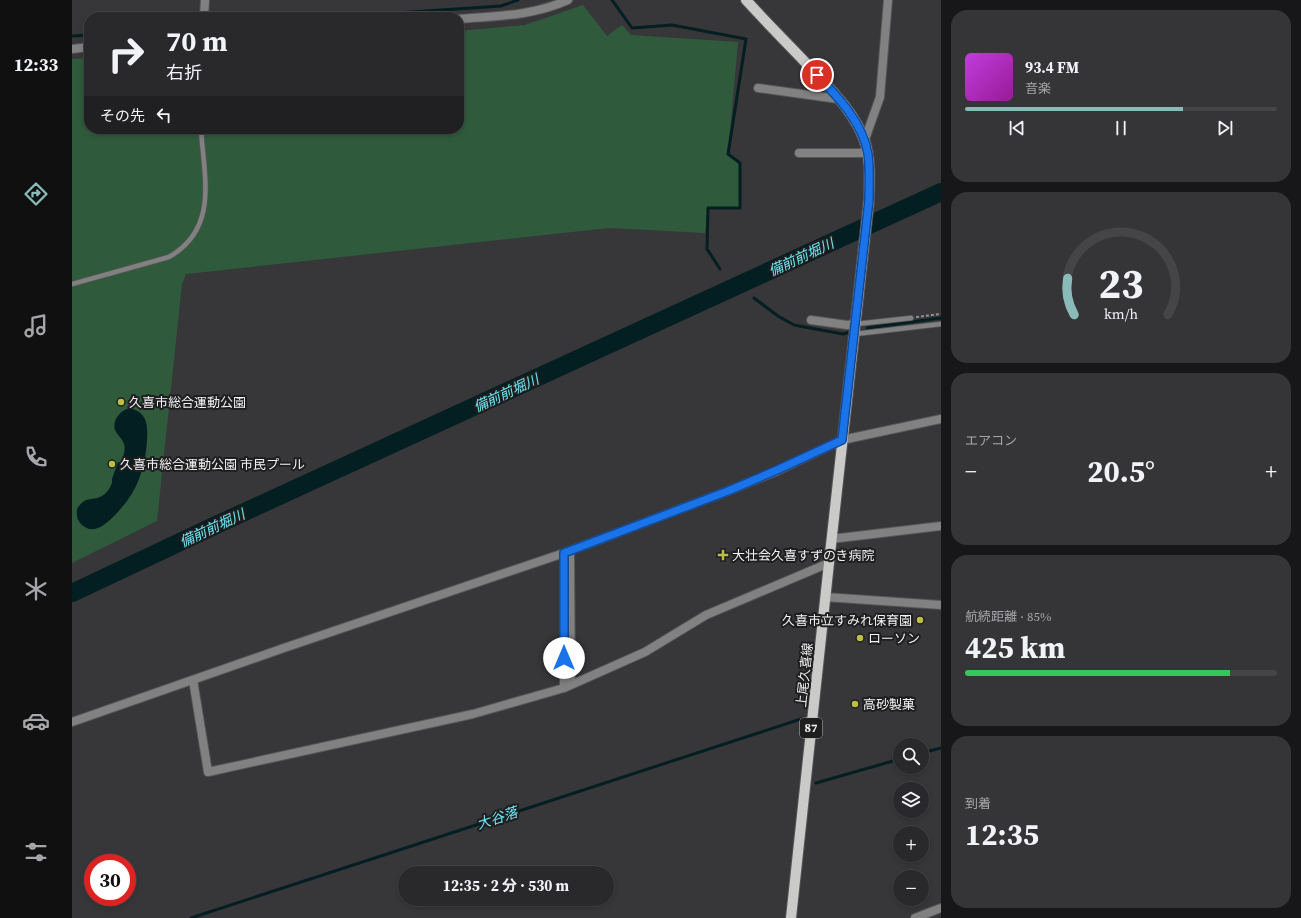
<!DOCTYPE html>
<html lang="ja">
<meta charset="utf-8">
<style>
:root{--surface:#29282b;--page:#353437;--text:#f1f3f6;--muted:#a5a6a9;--line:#454447;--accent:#8bbbb9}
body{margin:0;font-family:"Source Serif 4","Noto Sans JP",serif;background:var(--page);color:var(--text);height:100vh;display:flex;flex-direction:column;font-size:15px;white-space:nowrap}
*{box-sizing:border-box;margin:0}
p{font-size:13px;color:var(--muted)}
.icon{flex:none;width:22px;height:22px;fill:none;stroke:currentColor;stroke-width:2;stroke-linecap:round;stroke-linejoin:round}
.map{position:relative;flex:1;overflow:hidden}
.drawer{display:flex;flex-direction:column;gap:10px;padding:10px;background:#171618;width:360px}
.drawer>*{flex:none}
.hud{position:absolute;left:12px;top:12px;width:380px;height:122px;border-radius:16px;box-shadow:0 2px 6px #0003,0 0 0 1px var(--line);background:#29282b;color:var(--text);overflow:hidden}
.tools{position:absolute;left:821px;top:738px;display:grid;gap:8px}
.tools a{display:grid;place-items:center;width:36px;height:36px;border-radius:50%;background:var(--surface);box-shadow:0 2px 6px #0003,0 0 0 1px var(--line);font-size:20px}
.speed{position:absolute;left:12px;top:854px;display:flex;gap:8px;font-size:20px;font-weight:700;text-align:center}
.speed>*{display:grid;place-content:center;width:52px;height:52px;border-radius:50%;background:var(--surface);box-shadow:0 2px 6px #0003,0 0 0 1px var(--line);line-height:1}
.speed .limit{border:6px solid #d22;background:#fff;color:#111}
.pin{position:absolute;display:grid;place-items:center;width:34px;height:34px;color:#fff;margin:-17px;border:2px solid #fff;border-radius:50%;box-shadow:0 1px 4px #0007}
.me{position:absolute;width:44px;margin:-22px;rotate:0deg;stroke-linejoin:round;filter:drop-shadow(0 0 3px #0008)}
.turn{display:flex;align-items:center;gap:14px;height:84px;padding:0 16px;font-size:18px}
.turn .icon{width:52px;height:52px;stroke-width:2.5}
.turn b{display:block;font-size:28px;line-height:34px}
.then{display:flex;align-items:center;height:38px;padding:0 16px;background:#0003;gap:8px;font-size:15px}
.big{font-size:30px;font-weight:700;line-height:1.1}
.drawer .card{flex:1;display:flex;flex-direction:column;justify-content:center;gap:6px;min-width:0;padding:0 14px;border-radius:16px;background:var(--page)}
.drawer .dial{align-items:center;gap:0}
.dial svg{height:104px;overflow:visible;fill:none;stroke:var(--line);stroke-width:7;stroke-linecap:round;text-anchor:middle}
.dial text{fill:var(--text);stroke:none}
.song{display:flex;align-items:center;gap:12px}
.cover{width:48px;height:48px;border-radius:6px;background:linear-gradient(135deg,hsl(290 70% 55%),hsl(300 70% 35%))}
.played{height:4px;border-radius:2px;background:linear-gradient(90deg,var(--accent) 70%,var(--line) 70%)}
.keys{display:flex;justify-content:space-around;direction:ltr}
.heat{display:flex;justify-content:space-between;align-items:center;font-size:22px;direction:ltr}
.charge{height:6px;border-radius:3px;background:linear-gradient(90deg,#34c759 85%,var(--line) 0)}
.trip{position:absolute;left:326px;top:866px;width:216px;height:40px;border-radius:20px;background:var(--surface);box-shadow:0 2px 6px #0003,0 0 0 1px var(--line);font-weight:700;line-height:40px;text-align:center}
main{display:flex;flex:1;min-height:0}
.menu{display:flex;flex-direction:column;width:72px;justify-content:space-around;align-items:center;background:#101011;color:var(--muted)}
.menu .icon{width:28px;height:28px}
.menu .on{color:var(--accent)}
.menu b{font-size:18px;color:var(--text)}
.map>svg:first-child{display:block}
</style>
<main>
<nav class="menu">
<b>12:33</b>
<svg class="icon on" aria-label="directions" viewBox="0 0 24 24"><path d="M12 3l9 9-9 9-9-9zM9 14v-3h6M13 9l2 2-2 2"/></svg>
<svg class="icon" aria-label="music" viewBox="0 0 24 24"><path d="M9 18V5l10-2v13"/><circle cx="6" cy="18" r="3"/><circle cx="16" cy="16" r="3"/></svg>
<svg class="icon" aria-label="phone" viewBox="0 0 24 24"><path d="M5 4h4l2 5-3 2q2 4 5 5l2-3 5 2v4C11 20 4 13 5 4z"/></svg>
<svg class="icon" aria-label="climate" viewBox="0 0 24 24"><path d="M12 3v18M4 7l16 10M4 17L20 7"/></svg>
<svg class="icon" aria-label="car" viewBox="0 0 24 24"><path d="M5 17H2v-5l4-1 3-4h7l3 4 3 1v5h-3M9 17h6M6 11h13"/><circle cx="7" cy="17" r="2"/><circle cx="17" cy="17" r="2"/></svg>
<svg class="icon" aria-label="filters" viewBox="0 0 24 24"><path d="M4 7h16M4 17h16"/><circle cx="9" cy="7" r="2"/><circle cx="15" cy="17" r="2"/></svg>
</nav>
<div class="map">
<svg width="869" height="918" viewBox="0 0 869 918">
<rect width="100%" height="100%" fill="#373639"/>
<path fill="#2f5b3c" d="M 511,5 L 535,36 L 550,25 L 559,35 L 666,42 L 656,154 L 668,163 L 668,208 L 636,208 L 633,233 L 537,228 L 114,274 L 110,284 L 85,521 L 0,563 L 0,59 L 17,58 L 17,129 L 387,129 L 387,31 L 453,25 Z"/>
<path fill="#041f22" d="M 57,408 C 75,412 76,424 75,440 C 74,461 68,484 55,501 C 47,511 27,537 13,527 C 6,523 4,517 5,509 C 14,495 18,502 30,496 C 35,493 38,488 40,483 L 40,479 L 46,462 L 49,463 C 51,457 54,450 52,444 C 50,438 45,435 43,430 C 40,420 48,411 57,408 Z"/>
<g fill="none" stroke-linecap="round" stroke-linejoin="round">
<path stroke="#041f22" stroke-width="3" d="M 540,0 L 560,28 L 600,25 L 674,39 L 656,154 L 668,163 L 668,208 L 636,208 L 635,249 L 648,269
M 265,17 L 429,6 L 446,0
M 0,36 L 17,35
M 682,298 L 706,316 L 722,325 L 771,334 L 778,332
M 795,328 L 869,318
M 850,753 L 869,748
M 744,783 L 828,759
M 119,918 L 732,718"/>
<path stroke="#041f22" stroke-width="18" d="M 0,593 L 142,526 L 869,192"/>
<defs>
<path id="service" d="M 0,284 L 97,257 C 147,228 132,178 129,129
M 784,324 L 839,318
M 783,334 L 869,324"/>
<path id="minor" d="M 686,88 L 766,99
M 792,142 L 808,97 L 816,0
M 727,153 L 796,153
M 739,320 L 775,325 L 784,324
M 770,440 L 869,419
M 759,539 L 869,526
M 498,551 L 499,685
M 753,597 L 869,605
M 121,680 L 136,772 L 401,714 L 492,688 L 573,652 L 634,615 L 757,563
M 492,688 L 492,553"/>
<path id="tertiary" d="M 132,17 L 133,0
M 387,19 C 425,16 460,16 496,0
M 0,49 L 17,47
M 0,722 L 209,649 L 492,553 L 656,491 L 705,471 L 770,440
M 843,918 L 869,908"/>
<path id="primary" d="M 674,0 C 693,21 713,41 733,62 C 755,86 782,110 793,142 C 799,161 797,181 797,200 L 757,563 L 719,918"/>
</defs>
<use href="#service" stroke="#555457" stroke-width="6"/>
<use href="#minor" stroke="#555457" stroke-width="10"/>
<use href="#tertiary" stroke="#555457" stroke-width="10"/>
<use href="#primary" stroke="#555457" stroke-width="12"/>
<path stroke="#919093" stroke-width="2" stroke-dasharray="3 2" stroke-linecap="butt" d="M 844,317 L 869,314"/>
<use href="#service" stroke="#808180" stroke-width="4.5"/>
<use href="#minor" stroke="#808180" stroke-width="8"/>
<use href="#tertiary" stroke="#808180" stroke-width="8"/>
<use href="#primary" stroke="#cacbc8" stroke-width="10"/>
</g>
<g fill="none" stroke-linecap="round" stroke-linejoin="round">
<defs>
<path id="route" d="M 492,658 L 492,553 L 656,491 L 705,470 L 770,440 L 797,200 C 797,185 798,169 796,154 C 791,123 766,97 745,75"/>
</defs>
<use href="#route" stroke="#114b97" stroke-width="10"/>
<use href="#route" stroke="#1a73e8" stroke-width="7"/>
</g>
<g fill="#bcbf43" stroke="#1e1e1f" stroke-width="1.5">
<circle cx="49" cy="402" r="4"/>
<circle cx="40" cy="464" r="4"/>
<path d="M649 549h4v4h4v4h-4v4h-4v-4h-4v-4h4z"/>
<circle cx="848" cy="620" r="4"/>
<circle cx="788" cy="638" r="4"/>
<circle cx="783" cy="704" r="4"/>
</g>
<g text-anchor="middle" stroke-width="4" stroke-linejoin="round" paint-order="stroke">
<rect fill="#1e1e1f" stroke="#b2b2b4" stroke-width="1" x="728" y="718" width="22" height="20" rx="3"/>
<g font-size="12" font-weight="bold" fill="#f2f2f4">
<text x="739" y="732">87</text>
</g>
<g font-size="13" fill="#f2f2f4" stroke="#1e1e1f" text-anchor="start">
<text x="57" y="407">久喜市総合運動公園</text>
<text x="48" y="469">久喜市総合運動公園 市民プール</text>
<text x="660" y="560">大壮会久喜すずのき病院</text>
<text x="840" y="625" text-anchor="end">久喜市立すみれ保育園</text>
<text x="796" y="643">ローソン</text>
<text x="791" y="709">高砂製菓</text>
</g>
<g font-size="13" fill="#f2f2f4" stroke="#1e1e1f">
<text transform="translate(732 675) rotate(-84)" y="5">上尾久喜線</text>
</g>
<g font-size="14" font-style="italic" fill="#6ce8f6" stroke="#1e1e1f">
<text transform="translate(729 257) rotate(-25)" y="5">備前前堀川</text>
<text transform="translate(434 393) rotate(-25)" y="5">備前前堀川</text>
<text transform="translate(140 528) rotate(-25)" y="5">備前前堀川</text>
<text transform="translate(425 818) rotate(-18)" y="5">大谷落</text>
</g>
</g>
</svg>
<div class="tools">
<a><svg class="icon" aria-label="search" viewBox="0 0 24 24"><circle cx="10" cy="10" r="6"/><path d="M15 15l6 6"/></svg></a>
<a><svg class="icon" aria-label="layers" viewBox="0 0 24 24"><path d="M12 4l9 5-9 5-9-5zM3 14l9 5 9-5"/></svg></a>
<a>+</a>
<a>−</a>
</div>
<div class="speed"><div class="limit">30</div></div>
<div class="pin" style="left:745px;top:75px;background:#d93025"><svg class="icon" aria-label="arrive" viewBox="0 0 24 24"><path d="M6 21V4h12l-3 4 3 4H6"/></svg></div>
<svg class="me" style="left:492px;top:658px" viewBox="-20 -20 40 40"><circle r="19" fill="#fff"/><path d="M0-13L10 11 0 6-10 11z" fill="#1a73e8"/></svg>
<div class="trip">12:35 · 2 分 · 530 m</div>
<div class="hud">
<div class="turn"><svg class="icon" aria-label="right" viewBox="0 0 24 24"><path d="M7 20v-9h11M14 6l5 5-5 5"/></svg><div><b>70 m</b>右折</div></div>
<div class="then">その先<svg class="icon" aria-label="left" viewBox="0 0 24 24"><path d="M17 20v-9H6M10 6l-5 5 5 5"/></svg></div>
</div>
</div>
<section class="drawer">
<div class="card">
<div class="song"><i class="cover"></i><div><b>93.4 FM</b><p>音楽</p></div></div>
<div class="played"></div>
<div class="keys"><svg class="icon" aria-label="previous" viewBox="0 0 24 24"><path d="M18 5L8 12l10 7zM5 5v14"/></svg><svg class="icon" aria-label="pause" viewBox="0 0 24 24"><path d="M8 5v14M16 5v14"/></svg><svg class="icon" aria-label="next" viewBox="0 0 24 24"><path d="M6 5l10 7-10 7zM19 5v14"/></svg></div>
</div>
<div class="card dial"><svg viewBox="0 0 100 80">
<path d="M14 69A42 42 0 1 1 86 69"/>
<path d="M14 69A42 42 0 0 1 9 41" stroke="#8bbbb9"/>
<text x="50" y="56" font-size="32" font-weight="700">23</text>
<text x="50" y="72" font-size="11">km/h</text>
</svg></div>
<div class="card"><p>エアコン</p>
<div class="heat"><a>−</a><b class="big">20.5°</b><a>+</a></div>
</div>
<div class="card"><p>航続距離 · 85%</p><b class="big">425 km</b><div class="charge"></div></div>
<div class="card"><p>到着</p><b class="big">12:35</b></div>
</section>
</main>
